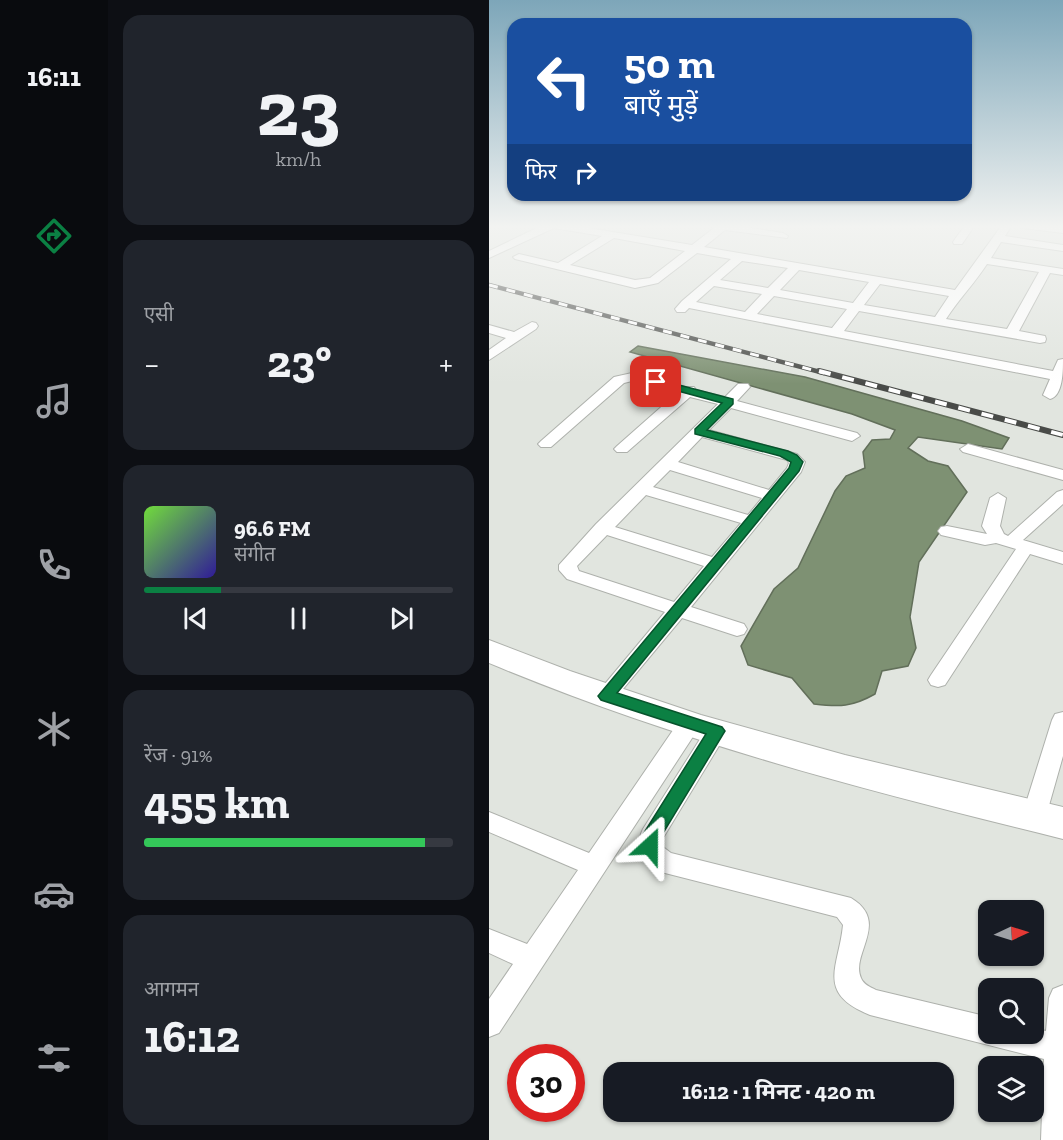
<!DOCTYPE html>
<html lang="hi">
<meta charset="utf-8">
<style>
:root{--surface:#171b24;--page:#20242c;--text:#f1f3f6;--muted:#9ea1a6;--line:#363941;--accent:#0b8043}
body{margin:0;font-family:"Zilla Slab","Noto Sans Devanagari",serif;background:var(--page);color:var(--text);height:100vh;display:flex;flex-direction:column;font-size:22px;white-space:nowrap}
*{box-sizing:border-box;margin:0}
p{font-size:20px;color:var(--muted)}
.icon{flex:none;width:33px;height:33px;fill:none;stroke:currentColor;stroke-width:2;stroke-linecap:round;stroke-linejoin:round}
.map{position:relative;flex:1;overflow:hidden}
.drawer{display:flex;flex-direction:column;gap:15px;padding:15px;background:#0d0f14;width:381px}
.drawer>*{flex:none}
.top-card{position:absolute;left:18px;top:18px;width:465px;height:183px;border-radius:18px;box-shadow:0 2px 4px #0004;background:#1a4fa0;color:#fff;overflow:hidden}
.needle{width:39px;rotate:86deg}
.controls{position:absolute;left:489px;top:900px;display:grid;gap:12px}
.controls a{display:grid;place-items:center;width:66px;height:66px;border-radius:12px;background:var(--surface);box-shadow:0 2px 4px #0004;font-size:30px}
.speed{position:absolute;left:18px;top:1044px;display:flex;gap:12px;font-size:30px;font-weight:700;text-align:center}
.speed>*{display:grid;place-content:center;width:78px;height:78px;border-radius:50%;background:var(--surface);box-shadow:0 2px 4px #0004;line-height:1}
.speed .limit{border:9px solid #d22;background:#fff;color:#111}
.pin{position:absolute;display:grid;place-items:center;width:51px;height:51px;color:#fff;margin:-26px;border-radius:12px;box-shadow:0 3px 9px #0006}
.me{position:absolute;width:66px;margin:-33px;rotate:24deg;stroke-linejoin:round;filter:drop-shadow(0 0 4px #0008)}
.turn{display:flex;align-items:center;gap:21px;height:126px;padding:0 18px;font-size:27px}
.turn .icon{width:78px;height:78px;stroke-width:2.5}
.turn b{display:block;font-size:42px;line-height:51px}
.then{display:flex;align-items:center;height:57px;padding:0 18px;background:#0003;gap:12px;font-size:22px}
.big{font-size:45px;font-weight:700;line-height:1.1}
.drawer .widget{flex:1;display:flex;flex-direction:column;justify-content:center;gap:9px;min-width:0;padding:0 21px;border-radius:18px;background:var(--page)}
.drawer .dial{align-items:center;gap:0}
.dial b{font-size:78px;line-height:1}
.song{display:flex;align-items:center;gap:18px}
.cover{width:72px;height:72px;border-radius:9px;background:linear-gradient(135deg,hsl(100 70% 55%),hsl(250 70% 35%))}
.played{height:6px;border-radius:3px;background:linear-gradient(90deg,var(--accent) 25%,var(--line) 25%)}
.keys{display:flex;justify-content:space-around;direction:ltr}
.heat{display:flex;justify-content:space-between;align-items:center;font-size:33px;direction:ltr}
.charge{height:9px;border-radius:4px;background:linear-gradient(90deg,#34c759 91%,var(--line) 0)}
.trip{position:absolute;left:114px;top:1062px;width:351px;height:60px;border-radius:18px;background:var(--surface);box-shadow:0 2px 4px #0004;font-weight:700;line-height:60px;text-align:center}
main{display:flex;flex:1;min-height:0}
.tabs{display:flex;flex-direction:column;width:108px;justify-content:space-around;align-items:center;background:#090b0e;color:var(--muted)}
.tabs .icon{width:42px;height:42px}
.tabs .on{color:var(--accent)}
.tabs b{font-size:27px;color:var(--text)}
.map>svg:first-child{display:block}
</style>
<main>
<nav class="tabs">
<b>16:11</b>
<svg class="icon on" aria-label="directions" viewBox="0 0 24 24"><path d="M12 3l9 9-9 9-9-9zM9 14v-3h6M13 9l2 2-2 2"/></svg>
<svg class="icon" aria-label="music" viewBox="0 0 24 24"><path d="M9 18V5l10-2v13"/><circle cx="6" cy="18" r="3"/><circle cx="16" cy="16" r="3"/></svg>
<svg class="icon" aria-label="phone" viewBox="0 0 24 24"><path d="M5 4h4l2 5-3 2q2 4 5 5l2-3 5 2v4C11 20 4 13 5 4z"/></svg>
<svg class="icon" aria-label="climate" viewBox="0 0 24 24"><path d="M12 3v18M4 7l16 10M4 17L20 7"/></svg>
<svg class="icon" aria-label="car" viewBox="0 0 24 24"><path d="M5 17H2v-5l4-1 3-4h7l3 4 3 1v5h-3M9 17h6M6 11h13"/><circle cx="7" cy="17" r="2"/><circle cx="17" cy="17" r="2"/></svg>
<svg class="icon" aria-label="filters" viewBox="0 0 24 24"><path d="M4 7h16M4 17h16"/><circle cx="9" cy="7" r="2"/><circle cx="15" cy="17" r="2"/></svg>
</nav>
<section class="drawer">
<div class="widget dial"><b>23</b><p>km/h</p></div>
<div class="widget"><p>एसी</p>
<div class="heat"><a>−</a><b class="big">23°</b><a>+</a></div>
</div>
<div class="widget">
<div class="song"><i class="cover"></i><div><b>96.6 FM</b><p>संगीत</p></div></div>
<div class="played"></div>
<div class="keys"><svg class="icon" aria-label="previous" viewBox="0 0 24 24"><path d="M18 5L8 12l10 7zM5 5v14"/></svg><svg class="icon" aria-label="pause" viewBox="0 0 24 24"><path d="M8 5v14M16 5v14"/></svg><svg class="icon" aria-label="next" viewBox="0 0 24 24"><path d="M6 5l10 7-10 7zM19 5v14"/></svg></div>
</div>
<div class="widget"><p>रेंज · 91%</p><b class="big">455 km</b><div class="charge"></div></div>
<div class="widget"><p>आगमन</p><b class="big">16:12</b></div>
</section>
<div class="map">
<svg width="574" height="1140" viewBox="0 0 574 1140">
<rect width="100%" height="100%" fill="#e1e5df"/>
<path fill="#7e9173" stroke="#626f5a" stroke-width="1.5" d="M 149,346 L 316,377 L 473,421 L 520,438 L 513,449 L 429,437 L 419,448 L 439,461 L 459,466 L 478,492 L 430,562 L 421,617 L 427,648 L 419,666 L 393,671 L 386,694 C 363,707 351,707 325,704 L 303,678 L 259,665 L 252,646 L 285,589 L 309,568 L 346,491 L 357,476 L 376,468 L 374,452 L 383,440 L 401,439 L 406,430 L 363,414 L 141,352 Z"/>
<g fill="none" stroke-linecap="round" stroke-linejoin="round">
<defs>
<path id="minor" d="M 54,225 L 81,225 L 203,245 L 225,228 L 219,225 L 242,225 L 294,233 L 299,236 L 298,238 L 236,230 L 215,247 L 466,290 L 513,225 L 523,225 L 516,236 L 574,245 L 574,251 L 512,242 L 502,258 L 574,269 L 574,275 L 561,273 L 530,331 L 556,336 L 557,339 L 556,342 L 551,343 L 370,311 L 355,331 L 564,371 L 569,360 L 574,359 C 574,371 574,396 561,399 L 554,395 L 561,379 L 200,308 L 196,312 L 188,312 L 186,309 L 193,301 L 242,259 L 208,253 L 169,283 L 146,288 L 26,259 L 24,257 L 30,254 L 69,263 L 113,236 L 65,228 L 0,258 L 0,251 ZM 125,238 L 196,251 L 161,278 L 146,280 L 81,265 ZM 253,261 L 299,268 L 279,288 L 231,280 ZM 498,264 L 550,272 L 518,329 L 457,319 C 470,299 485,284 498,264 ZM 310,270 L 380,282 L 364,303 L 291,290 ZM 391,284 L 460,296 L 446,317 L 375,305 ZM 225,286 L 273,294 L 256,312 L 207,302 ZM 285,296 L 358,309 L 343,328 L 268,314 Z
M 476,225 L 486,225 L 473,244 L 465,244 L 464,242 Z
M 529,225 L 574,227 L 574,233 L 534,228 Z
M 43,322 L 47,323 L 49,326 L 47,329 L 0,360 L 0,350 L 17,338 L 0,333 L 0,325 L 25,332 Z
M 143,373 L 196,387 L 205,387 L 207,390 L 236,397 L 249,384 L 259,384 L 261,387 L 248,401 L 368,433 L 371,436 L 363,441 L 242,408 L 220,430 L 308,454 L 316,462 L 312,472 L 202,607 L 255,624 L 258,629 L 255,634 L 248,636 L 193,618 L 124,701 L 117,704 L 110,701 L 107,696 L 110,691 L 176,612 L 78,579 L 70,570 L 70,565 L 107,524 L 229,404 L 201,397 L 138,452 L 128,452 L 125,449 L 128,446 L 188,393 L 143,381 L 135,383 L 62,447 L 52,447 L 49,444 L 52,441 L 125,377 ZM 213,437 L 298,460 L 300,463 L 298,468 L 280,490 L 189,462 ZM 181,470 L 273,498 L 259,515 L 164,487 ZM 157,495 L 252,523 L 223,557 L 126,527 ZM 118,535 L 215,566 L 185,602 L 90,571 L 88,566 Z
M 479,444 L 574,470 L 574,480 L 474,452 L 471,449 Z
M 574,490 L 574,504 L 534,540 L 574,552 L 574,564 L 541,554 L 456,685 L 449,687 L 442,685 L 439,680 L 442,675 L 527,549 L 507,543 L 496,545 L 452,535 L 449,531 L 452,527 L 458,526 L 498,534 L 493,526 L 501,498 L 509,493 L 517,498 L 511,526 L 515,534 L 519,536 L 568,492 Z
M 574,712 L 574,756 L 557,816 L 553,823 L 545,826 L 537,823 L 533,816 L 563,720 L 566,714 Z
M 201,715 L 209,717 L 212,723 L 209,729 L 10,1033 L 0,1037 L 0,999 L 24,964 L 0,953 L 0,929 L 38,944 L 89,870 L 0,832 L 0,812 L 100,853 L 193,717 Z
M 228,723 L 236,725 L 239,731 L 174,838 L 174,847 L 182,853 L 362,898 C 402,922 361,954 372,978 C 374,984 381,987 387,990 L 500,1017 L 500,1034 L 544,1034 L 544,1028 L 557,1031 L 560,998 L 564,989 L 574,985 L 574,1140 L 552,1140 L 555,1059 L 381,1015 C 326,993 350,967 354,925 L 348,917 L 176,873 C 157,866 144,849 154,829 L 220,725 Z"/>
<path id="primary" d="M 0,640 L 81,671 L 212,715 L 356,755 L 574,807 L 574,839 C 379,791 186,741 0,663 Z"/>
</defs>
<use href="#minor" stroke="#aeb1ac" stroke-width="2"/>
<use href="#primary" stroke="#aeb1ac" stroke-width="2"/>
<use href="#minor" fill="#fff" fill-rule="evenodd"/>
<use href="#primary" fill="#fff" fill-rule="evenodd"/>
<defs>
<path id="rail-far1" d="M 0,285 L 335,373"/>
<path id="rail" d="M 330,371 L 574,435"/>
</defs>
<use href="#rail-far1" stroke="#494b48" stroke-width="4.5"/>
<use href="#rail" stroke="#494b48" stroke-width="6"/>
<use href="#rail-far1" stroke="#fff" stroke-width="3" stroke-dasharray="9" stroke-linecap="butt"/>
<use href="#rail" stroke="#fff" stroke-width="4" stroke-dasharray="12" stroke-linecap="butt"/>
</g>
<linearGradient id="sky" x2="0" y2="1"><stop stop-color="#7da6b9"/><stop offset="0.59" stop-color="#f2f3f1"/><stop offset="1" stop-color="#f2f3f1" stop-opacity="0"/></linearGradient>
<rect width="574" height="384" fill="url(#sky)"/>
<path fill="#0b8043" stroke="#07532c" stroke-width="1.5" d="M 167,379 L 244,399 L 244,404 L 218,430 L 299,451 L 308,455 L 314,462 L 310,471 L 128,693 L 233,727 L 236,731 L 171,838 L 167,852 L 161,854 L 155,852 L 152,846 L 153,836 L 217,734 L 112,700 L 109,696 L 300,468 L 302,462 L 291,456 L 206,434 L 206,429 L 233,403 L 163,384 L 163,380 Z"/>
</svg>
<div class="controls">
<a><svg class="needle" viewBox="-14 -14 28 28"><path d="M0-13l5 13h-10z" fill="#e53935"/><path d="M0 13l5-13h-10z" fill="#9ea1a6"/></svg></a>
<a><svg class="icon" aria-label="search" viewBox="0 0 24 24"><circle cx="10" cy="10" r="6"/><path d="M15 15l6 6"/></svg></a>
<a><svg class="icon" aria-label="layers" viewBox="0 0 24 24"><path d="M12 4l9 5-9 5-9-5zM3 14l9 5 9-5"/></svg></a>
</div>
<div class="speed"><div class="limit">30</div></div>
<div class="pin" style="left:167px;top:382px;background:#d93025"><svg class="icon" aria-label="arrive" viewBox="0 0 24 24"><path d="M6 21V4h12l-3 4 3 4H6"/></svg></div>
<svg class="me" style="left:161px;top:846px" viewBox="-20 -20 40 40"><path d="M0-17L14 15 0 8-14 15z" fill="#0b8043" stroke="#fff" stroke-width="4"/></svg>
<div class="trip">16:12 · 1 मिनट · 420 m</div>
<div class="top-card">
<div class="turn"><svg class="icon" aria-label="left" viewBox="0 0 24 24"><path d="M17 20v-9H6M10 6l-5 5 5 5"/></svg><div><b>50 m</b>बाएँ मुड़ें</div></div>
<div class="then">फिर<svg class="icon" aria-label="right" viewBox="0 0 24 24"><path d="M7 20v-9h11M14 6l5 5-5 5"/></svg></div>
</div>
</div>
</main>
